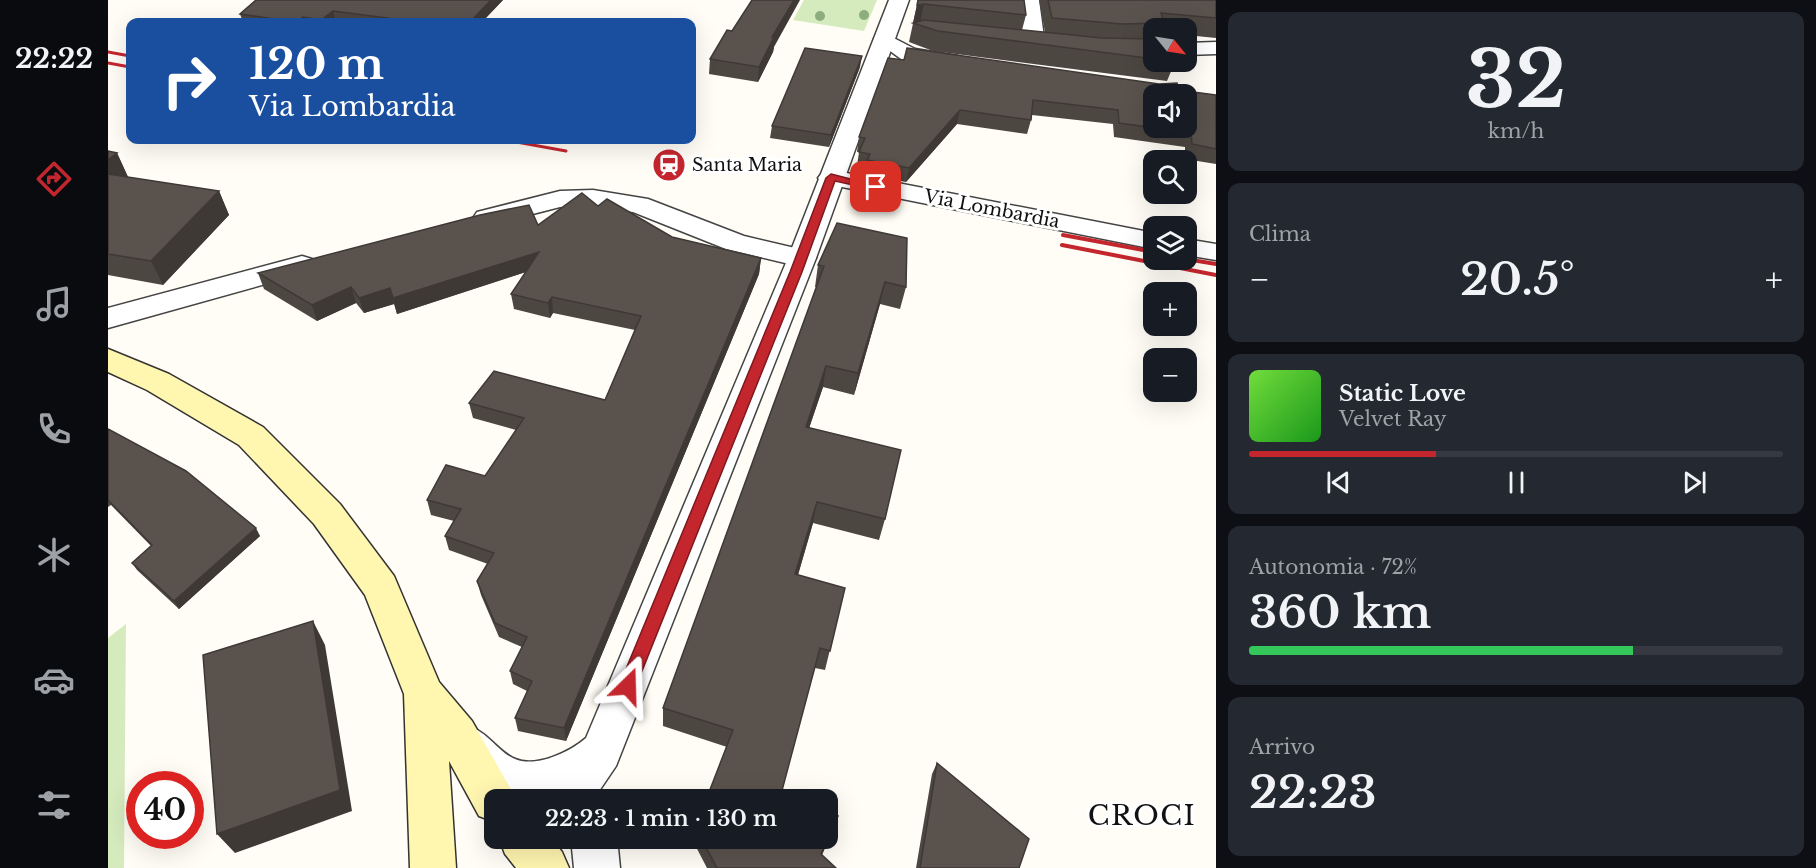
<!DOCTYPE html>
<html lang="it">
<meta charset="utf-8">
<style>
:root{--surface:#171b24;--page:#242831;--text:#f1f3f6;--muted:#9ea1a6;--line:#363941;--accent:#c4262e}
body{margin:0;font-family:"Libre Baskerville",serif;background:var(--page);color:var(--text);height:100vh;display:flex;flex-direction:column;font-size:22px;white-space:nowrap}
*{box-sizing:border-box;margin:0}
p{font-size:20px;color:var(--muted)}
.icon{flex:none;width:33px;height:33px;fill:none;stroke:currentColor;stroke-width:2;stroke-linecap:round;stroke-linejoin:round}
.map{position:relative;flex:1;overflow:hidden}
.drawer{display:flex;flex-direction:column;gap:12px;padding:12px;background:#0d0f14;width:600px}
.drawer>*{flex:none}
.top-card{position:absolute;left:18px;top:18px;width:570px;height:126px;border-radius:12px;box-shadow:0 6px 24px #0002;background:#1a4fa0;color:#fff;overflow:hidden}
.needle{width:39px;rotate:120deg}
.tools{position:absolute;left:1035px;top:18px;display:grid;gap:12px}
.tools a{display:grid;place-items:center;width:54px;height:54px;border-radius:12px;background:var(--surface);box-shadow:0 6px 24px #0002;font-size:30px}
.speed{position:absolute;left:18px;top:771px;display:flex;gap:12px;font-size:30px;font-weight:700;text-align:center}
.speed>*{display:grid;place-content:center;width:78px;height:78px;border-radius:50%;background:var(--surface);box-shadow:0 6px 24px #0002;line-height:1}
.speed .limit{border:9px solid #d22;background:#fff;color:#111}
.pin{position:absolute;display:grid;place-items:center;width:51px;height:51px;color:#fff;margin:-26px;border-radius:12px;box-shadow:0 3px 9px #0006}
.me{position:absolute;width:66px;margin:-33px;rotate:22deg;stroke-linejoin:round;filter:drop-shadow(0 0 4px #0008)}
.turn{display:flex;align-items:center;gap:21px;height:126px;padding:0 24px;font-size:27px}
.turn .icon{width:78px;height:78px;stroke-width:2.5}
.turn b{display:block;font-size:42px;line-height:51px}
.big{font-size:45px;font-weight:600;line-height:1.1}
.drawer .widget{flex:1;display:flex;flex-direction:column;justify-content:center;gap:9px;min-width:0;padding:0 21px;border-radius:12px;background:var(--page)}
.drawer .dial{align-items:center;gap:0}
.dial b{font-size:78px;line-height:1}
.song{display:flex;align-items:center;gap:18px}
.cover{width:72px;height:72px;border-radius:9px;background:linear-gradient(135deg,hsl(100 70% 55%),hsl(120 70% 35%))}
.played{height:6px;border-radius:3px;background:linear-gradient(90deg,var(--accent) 35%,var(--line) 35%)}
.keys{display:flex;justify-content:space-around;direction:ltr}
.heat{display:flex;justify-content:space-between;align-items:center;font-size:33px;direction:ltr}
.charge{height:9px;border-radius:4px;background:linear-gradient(90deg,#34c759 72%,var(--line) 0)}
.trip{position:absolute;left:376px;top:789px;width:354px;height:60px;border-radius:12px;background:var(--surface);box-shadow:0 6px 24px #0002;font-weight:600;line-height:60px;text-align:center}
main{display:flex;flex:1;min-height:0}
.tabs{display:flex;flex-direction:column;width:108px;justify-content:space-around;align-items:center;background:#090b0e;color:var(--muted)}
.tabs .icon{width:42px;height:42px}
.tabs .active{color:var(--accent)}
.tabs b{font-size:27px;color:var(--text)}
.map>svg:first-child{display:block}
</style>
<main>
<nav class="tabs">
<b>22:22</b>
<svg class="icon active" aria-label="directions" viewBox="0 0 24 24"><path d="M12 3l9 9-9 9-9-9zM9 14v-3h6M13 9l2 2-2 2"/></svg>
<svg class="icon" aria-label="music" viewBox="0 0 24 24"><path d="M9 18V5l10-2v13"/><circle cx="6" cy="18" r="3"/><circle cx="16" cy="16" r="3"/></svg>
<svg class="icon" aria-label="phone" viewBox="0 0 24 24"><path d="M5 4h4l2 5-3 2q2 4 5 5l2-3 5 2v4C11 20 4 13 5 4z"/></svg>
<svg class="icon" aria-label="climate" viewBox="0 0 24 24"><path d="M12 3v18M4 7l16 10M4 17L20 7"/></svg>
<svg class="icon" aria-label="car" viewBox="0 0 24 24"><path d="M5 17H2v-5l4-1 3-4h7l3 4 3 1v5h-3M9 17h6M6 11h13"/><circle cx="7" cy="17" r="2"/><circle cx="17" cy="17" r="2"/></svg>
<svg class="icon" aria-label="filters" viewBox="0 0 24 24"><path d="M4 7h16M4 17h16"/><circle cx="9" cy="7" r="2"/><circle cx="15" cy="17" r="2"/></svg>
</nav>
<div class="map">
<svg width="1108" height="868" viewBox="0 0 1108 868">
<rect width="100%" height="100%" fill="#fffdf5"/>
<path fill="#d5ebbd" d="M 696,0 L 769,0 L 756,31 L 685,20 Z
M 18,624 L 16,868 L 0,868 L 0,638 Z"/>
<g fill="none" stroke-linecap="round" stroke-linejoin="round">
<defs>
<path id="minor" d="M 911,0 L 931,0 L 937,45 L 933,49 L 919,49 L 915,45 Z
M 776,33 L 807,49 L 850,56 L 853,61 L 850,66 L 842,67 L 793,59 L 766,39 L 769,35 Z
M 1108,42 L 1108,54 L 1078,55 L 1078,43 Z
M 723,170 L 1046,233 L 1046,249 L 714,183 L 710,178 L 714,173 Z
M 485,190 L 540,199 L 636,236 L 704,252 L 708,258 L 704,264 L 694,267 L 618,249 L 525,212 L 485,206 L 452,207 L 378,226 L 369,224 L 365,218 L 369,212 L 452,191 Z
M 1078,239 L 1108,244 L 1108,260 L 1078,255 Z
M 194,256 L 204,259 L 208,265 L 204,271 L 0,328 L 0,308 Z"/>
<path id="tertiary" d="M 781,0 L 801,0 L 708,258 L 508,766 L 485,800 C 426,800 368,812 340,746 L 346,732 L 361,726 C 382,734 390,752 407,759 C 428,768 462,752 478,738 L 680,258 Z
M 463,838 L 509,838 L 512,868 L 466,868 Z"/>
<path id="secondary" d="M 0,349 L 61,374 L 155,427 L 232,504 L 286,576 L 331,682 L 364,721 L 409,800 L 387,800 L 387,822 L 371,816 L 341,761 L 348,868 L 302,868 L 296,694 L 257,595 L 206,524 L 131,445 L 39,390 L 0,372 Z
M 391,838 L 443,838 L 454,852 L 461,868 L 408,868 L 397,854 Z"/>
</defs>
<use href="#minor" stroke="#444" stroke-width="3"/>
<use href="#tertiary" stroke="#444" stroke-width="3"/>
<use href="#secondary" stroke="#333" stroke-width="3"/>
<use href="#minor" fill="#fff" fill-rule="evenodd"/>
<use href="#tertiary" fill="#fff" fill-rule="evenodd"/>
<use href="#secondary" fill="#fff6b0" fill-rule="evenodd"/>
<path stroke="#c4262e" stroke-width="3" d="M 0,52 L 22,56
M 0,63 L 22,67
M 397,140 L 458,151
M 453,140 L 465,142"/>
<path stroke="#c4262e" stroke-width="4" d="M 955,235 L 1046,252
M 954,245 L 1108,275
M 1078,259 L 1108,264"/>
</g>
<g fill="#8dad7f">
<circle cx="756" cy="15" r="5"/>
<circle cx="712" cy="16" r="5"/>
</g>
<path fill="#4d4742" d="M 148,0 L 395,0 L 374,22 L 135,22 L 132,14 Z
M 810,0 L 918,15 L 914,30 L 937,32 L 931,0 L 1108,0 L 1108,38 L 1078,35 L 1078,28 L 1046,28 L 1046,62 L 1067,62 L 1059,81 L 825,51 L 801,42 Z
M 666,47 L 665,52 L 650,82 L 601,74 L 602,59 Z
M 780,58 L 1070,90 L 1108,95 L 1108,164 L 1077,159 L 1077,147 L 1006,137 L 1005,124 L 924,115 L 923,120 L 919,134 L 849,124 L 798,182 L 757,174 L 758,168 L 749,166 L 751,152 L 749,152 L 751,137 Z
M 752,67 L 721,147 L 662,138 L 664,126 Z
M 0,151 L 9,153 L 20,177 L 111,191 L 121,215 L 55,285 L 0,275 Z
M 490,206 L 564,237 L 653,258 L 651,274 L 458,741 L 410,731 L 407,718 L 419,691 L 405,684 L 402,671 L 414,647 L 391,637 L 373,595 L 369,581 L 380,564 L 341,550 L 337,536 L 346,521 L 323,515 L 319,500 L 377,476 L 408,430 L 365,418 L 361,403 L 497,400 L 527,330 L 445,313 L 442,318 L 406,309 L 403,294 L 418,272 L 289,314 L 286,304 L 256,313 L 248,303 L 209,321 L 156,289 L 150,273 L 430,225 Z
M 710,265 L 798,287 L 792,309 L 772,304 L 746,395 L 715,387 L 701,428 L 777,519 L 771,540 L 705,523 L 690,575 L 737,588 L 717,670 L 707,668 L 598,800 L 619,747 L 555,726 L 555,708 L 709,287 L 707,287 Z
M 0,429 L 152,536 L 71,609 L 29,570 L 24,563 L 43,546 L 3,505 L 0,507 Z
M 829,763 L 911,868 L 808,868 L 824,774 Z
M 724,832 L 714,855 L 728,868 L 599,868 L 586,843 L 587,838 L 720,838 Z"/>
<path fill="#3f3936" d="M 383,0 L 395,0 L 374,22 L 362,22 Z
M 686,0 L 692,0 L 666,47 L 665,52 L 650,82 L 651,67 L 664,37 Z
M 816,4 L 812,23 L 805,23 L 809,5 Z
M 225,11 L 228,22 L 214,22 L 213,20 Z
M 195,17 L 197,22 L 189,22 Z
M 754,56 L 752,67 L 721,147 L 723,135 Z
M 852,110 L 849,124 L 798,182 L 801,168 Z
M 9,153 L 20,177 L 0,193 L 0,160 Z
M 111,191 L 121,215 L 55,285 L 43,261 Z
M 431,252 L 433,267 L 289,314 L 285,298 Z
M 653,258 L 651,274 L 458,741 L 456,728 Z
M 777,282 L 772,304 L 746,395 L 750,373 Z
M 243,287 L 248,303 L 209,321 L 204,305 Z
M 282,288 L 286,304 L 256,313 L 251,298 Z
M 444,297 L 445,313 L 442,318 L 440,303 Z
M 718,366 L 715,387 L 694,449 L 698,427 Z
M 709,502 L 705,523 L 684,595 L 687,574 Z
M 148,528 L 152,536 L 71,609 L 66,601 Z
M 205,621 L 217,645 L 244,811 L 127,853 L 109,834 Z
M 730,816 L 724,832 L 708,868 L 713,854 Z"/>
<path fill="#5a524d" stroke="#3f3936" stroke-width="1.5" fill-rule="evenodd" d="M 148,0 L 383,0 L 362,22 L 310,22 L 225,11 L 213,20 L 195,17 L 189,22 L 186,22 L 132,14 Z
M 644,0 L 686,0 L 664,37 L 666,37 L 651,67 L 602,59 L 619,30 L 624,31 Z
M 810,0 L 916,0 L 918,15 L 816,4 L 809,5 Z
M 940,0 L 1108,0 L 1108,18 L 1053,13 L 1058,28 L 1054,28 L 1053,23 L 1014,24 L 944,18 Z
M 816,20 L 994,38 L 1046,39 L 1046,59 L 830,31 L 805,23 Z
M 697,48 L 754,56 L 723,135 L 664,126 Z
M 799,48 L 1051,84 L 1069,83 L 1070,90 L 1108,95 L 1108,149 L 1084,144 L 1083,133 L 1011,123 L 1010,110 L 925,100 L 923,120 L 852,110 L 801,168 L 759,160 L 762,154 L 751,152 L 757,138 L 751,137 L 780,58 L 796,60 ZM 1046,94 L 1078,94 L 1078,128 L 1046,128 Z
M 0,151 L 9,153 L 0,160 Z
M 0,174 L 111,191 L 43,261 L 0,254 Z
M 474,193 L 490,206 L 499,199 L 564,237 L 653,258 L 456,728 L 407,718 L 424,681 L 402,671 L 419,637 L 387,623 L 369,581 L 386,553 L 337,536 L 353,509 L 319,500 L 338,465 L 377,476 L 416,418 L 361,403 L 386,371 L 497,400 L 533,316 L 444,297 L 440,303 L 403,294 L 431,252 L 285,298 L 282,288 L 251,298 L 243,287 L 204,305 L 150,273 L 372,215 L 421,205 L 430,225 Z
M 729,223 L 799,238 L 798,287 L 777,282 L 750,373 L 718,366 L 698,427 L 793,450 L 777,519 L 709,502 L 687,574 L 737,588 L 722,651 L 712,648 L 672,798 L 676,800 L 598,800 L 625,730 L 555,708 L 716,266 L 710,265 Z
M 0,429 L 78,471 L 148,528 L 66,601 L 24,563 L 44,545 L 0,500 Z
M 205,621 L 232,790 L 109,834 L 95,655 Z
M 829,763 L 921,839 L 911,868 L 812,868 Z
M 720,813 L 730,816 L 720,838 Z
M 593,838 L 720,838 L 713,854 L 728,868 L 609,868 Z"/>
<path fill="#c4262e" stroke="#7f191e" stroke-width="1.5" d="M 723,174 L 774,187 L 768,190 L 727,181 L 694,272 L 528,686 L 526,691 L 520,693 L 514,691 L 511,686 L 682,272 L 718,178 Z"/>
<defs>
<symbol id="station-disc" viewBox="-11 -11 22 22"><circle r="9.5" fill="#c4262e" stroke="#fff"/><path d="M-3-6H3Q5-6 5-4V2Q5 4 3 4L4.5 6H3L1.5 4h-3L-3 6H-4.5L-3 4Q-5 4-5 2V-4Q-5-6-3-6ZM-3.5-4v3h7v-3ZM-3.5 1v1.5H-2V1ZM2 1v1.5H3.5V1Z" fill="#fff"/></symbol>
</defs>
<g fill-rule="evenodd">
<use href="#station-disc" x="542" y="146" width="38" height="38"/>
</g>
<g text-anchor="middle" stroke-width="6" stroke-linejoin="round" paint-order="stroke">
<g font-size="18" fill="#111" stroke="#fff" text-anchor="start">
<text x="584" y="171">Santa Maria</text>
</g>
<g font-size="18" fill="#111" stroke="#fff">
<text transform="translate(884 209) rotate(11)" y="6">Via Lombardia</text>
</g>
<g font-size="27" letter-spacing="1.5" fill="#111" stroke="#fff">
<text x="1034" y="825">CROCI</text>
</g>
</g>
</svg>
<div class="tools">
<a><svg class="needle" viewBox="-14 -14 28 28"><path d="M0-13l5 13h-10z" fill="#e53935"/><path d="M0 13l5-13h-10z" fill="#9ea1a6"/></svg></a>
<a><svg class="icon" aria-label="sound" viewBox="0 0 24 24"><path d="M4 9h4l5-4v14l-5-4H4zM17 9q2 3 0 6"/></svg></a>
<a><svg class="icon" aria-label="search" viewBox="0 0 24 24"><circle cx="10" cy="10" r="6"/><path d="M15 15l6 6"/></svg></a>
<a><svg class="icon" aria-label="layers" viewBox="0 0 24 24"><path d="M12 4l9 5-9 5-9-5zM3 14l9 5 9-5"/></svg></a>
<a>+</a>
<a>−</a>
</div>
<div class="speed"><div class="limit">40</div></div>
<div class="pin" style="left:768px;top:187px;background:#d93025"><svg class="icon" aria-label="arrive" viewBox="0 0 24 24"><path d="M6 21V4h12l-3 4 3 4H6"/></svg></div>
<svg class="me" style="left:520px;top:686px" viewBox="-20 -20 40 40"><path d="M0-17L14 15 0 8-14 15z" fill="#c4262e" stroke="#fff" stroke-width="4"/></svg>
<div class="trip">22:23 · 1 min · 130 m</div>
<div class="top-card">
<div class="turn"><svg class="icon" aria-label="right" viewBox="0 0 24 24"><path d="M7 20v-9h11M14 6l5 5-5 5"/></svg><div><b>120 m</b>Via Lombardia</div></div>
</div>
</div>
<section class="drawer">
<div class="widget dial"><b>32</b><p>km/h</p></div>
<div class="widget"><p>Clima</p>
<div class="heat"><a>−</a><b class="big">20.5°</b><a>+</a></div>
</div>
<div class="widget">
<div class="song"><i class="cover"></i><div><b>Static Love</b><p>Velvet Ray</p></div></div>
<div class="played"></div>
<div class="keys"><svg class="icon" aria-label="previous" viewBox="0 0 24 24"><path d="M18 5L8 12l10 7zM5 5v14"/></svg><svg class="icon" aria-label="pause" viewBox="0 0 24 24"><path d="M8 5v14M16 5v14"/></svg><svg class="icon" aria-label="next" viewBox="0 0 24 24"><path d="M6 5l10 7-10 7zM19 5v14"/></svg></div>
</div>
<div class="widget"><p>Autonomia · 72%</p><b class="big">360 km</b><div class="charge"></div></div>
<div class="widget"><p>Arrivo</p><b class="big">22:23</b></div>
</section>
</main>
